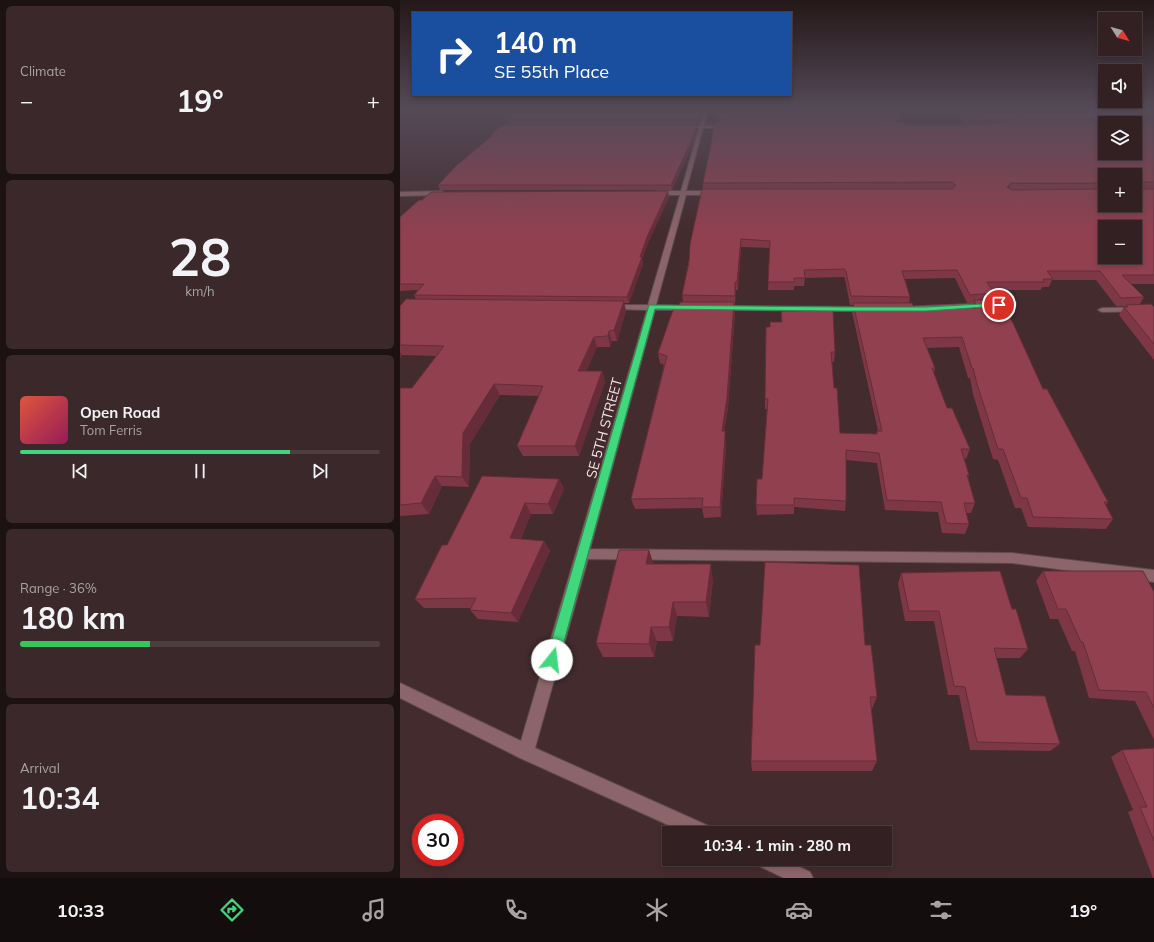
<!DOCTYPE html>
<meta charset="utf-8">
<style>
:root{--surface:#322022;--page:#3a282a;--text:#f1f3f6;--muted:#a8a3a5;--line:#4d3e40;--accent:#41d77c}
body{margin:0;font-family:Mulish,sans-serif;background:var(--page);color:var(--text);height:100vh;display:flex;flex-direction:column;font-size:15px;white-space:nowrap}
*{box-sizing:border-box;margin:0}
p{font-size:13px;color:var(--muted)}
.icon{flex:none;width:22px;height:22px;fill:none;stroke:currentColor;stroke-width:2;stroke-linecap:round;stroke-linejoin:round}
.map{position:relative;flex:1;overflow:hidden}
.drawer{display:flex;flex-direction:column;gap:6px;padding:6px;background:#1c1213;width:400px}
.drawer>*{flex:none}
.hud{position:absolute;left:12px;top:12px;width:380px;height:84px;border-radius:0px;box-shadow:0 2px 6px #0003,0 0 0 1px var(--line);background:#1a4fa0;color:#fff;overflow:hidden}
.needle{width:26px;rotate:127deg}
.controls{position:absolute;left:698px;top:12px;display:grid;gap:8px}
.controls a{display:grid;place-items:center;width:44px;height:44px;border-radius:0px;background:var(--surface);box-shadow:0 2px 6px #0003,0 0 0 1px var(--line);font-size:20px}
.speed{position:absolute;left:12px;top:814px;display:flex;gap:8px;font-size:20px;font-weight:700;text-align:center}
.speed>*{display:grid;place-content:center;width:52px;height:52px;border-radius:50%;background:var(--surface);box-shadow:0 2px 6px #0003,0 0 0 1px var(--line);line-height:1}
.speed .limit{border:6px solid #d22;background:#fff;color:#111}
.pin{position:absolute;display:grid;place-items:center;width:34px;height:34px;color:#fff;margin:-17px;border:2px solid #fff;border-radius:50%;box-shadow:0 1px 4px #0007}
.me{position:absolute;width:44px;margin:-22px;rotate:16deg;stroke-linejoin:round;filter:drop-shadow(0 0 3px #0008)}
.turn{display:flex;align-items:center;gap:14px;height:84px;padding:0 16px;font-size:18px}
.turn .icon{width:52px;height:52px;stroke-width:2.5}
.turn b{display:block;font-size:28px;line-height:34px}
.big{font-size:30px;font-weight:700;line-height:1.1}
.drawer .card{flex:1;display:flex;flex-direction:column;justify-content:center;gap:6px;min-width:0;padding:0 14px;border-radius:6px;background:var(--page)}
.drawer .dial{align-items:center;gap:0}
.dial b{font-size:52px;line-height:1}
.song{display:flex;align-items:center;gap:12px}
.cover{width:48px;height:48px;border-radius:6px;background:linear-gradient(135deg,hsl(10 70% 55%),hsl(330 70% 35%))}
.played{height:4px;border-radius:2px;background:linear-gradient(90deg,var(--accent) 75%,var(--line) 75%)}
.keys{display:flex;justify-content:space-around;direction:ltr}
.heat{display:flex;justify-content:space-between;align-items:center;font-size:22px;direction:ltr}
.charge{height:6px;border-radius:3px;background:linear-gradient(90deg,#34c759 36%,var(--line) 0)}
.trip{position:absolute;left:262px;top:826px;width:230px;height:40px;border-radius:0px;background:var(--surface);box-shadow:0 2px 6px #0003,0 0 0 1px var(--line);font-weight:700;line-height:40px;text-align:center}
.menu{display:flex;height:64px;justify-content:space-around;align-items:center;background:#140d0e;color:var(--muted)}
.menu .icon{width:28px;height:28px}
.menu .on{color:var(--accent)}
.menu b{font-size:18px;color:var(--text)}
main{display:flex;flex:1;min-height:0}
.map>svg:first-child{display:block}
</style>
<main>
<section class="drawer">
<div class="card"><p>Climate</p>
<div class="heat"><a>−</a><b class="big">19°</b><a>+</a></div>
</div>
<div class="card dial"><b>28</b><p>km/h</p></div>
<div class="card">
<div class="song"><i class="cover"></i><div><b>Open Road</b><p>Tom Ferris</p></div></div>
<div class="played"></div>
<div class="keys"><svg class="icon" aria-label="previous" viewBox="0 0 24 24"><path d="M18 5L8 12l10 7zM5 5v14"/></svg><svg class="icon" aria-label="pause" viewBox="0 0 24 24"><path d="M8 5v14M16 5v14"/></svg><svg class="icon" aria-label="next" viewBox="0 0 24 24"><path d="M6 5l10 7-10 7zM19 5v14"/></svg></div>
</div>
<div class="card"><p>Range · 36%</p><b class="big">180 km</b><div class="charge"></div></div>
<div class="card"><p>Arrival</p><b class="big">10:34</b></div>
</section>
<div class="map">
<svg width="754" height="878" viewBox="0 0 754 878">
<rect width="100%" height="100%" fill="#432b2e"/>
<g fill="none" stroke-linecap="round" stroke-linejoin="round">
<defs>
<path id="minor" d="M 304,111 L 308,111 L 304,126 L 328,126 L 330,127 L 328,128 L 303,128 L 286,191 L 314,191 L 317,193 L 314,195 L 286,195 L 256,305 L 292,306 L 296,308 L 292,310 L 255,310 L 190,549 L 612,553 L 754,570 L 754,582 L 612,563 L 188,559 L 135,748 L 311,827 L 314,833 L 286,833 L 120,758 L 0,698 L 0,683 L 121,741 L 247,310 L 212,309 L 208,307 L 212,305 L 248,305 L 280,195 L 256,195 L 253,193 L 256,191 L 281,191 L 299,128 L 294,127 L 300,126 Z
M 0,192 L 42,191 L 45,193 L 42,195 L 0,196 Z
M 613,302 L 616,302 L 616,306 L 502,311 L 498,309 L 502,307 Z
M 319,306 L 466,307 L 470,309 L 466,311 L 322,310 L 318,308 Z
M 754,307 L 754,311 L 702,312 L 698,310 L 702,308 Z
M 354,859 L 383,859 L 410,872 L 413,878 L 384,878 L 357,865 Z"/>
</defs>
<use href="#minor" stroke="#5f494b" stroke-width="2"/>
<use href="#minor" fill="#8b656a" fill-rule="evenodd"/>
</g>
<path fill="#7d3745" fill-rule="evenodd" d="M 119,111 L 303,111 L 299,124 L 110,124 L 108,119 Z
M 555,111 L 754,111 L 754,284 L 731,284 L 744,297 L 740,304 L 754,307 L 754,360 L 719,315 L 724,307 L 725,307 L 726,306 L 716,306 L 696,280 L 652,280 L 649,287 L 642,287 L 641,290 L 592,290 L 594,293 L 592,299 L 643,389 L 708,502 L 706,505 L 713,519 L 706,529 L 628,527 L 621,508 L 615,508 L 598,460 L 593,459 L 573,394 L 570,378 L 568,378 L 559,347 L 527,348 L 535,368 L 534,373 L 547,408 L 570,449 L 566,459 L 564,459 L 569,475 L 568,478 L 575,503 L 571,513 L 566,513 L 569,524 L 565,534 L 542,533 L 538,512 L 485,510 L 477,463 L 446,460 L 446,501 L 445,511 L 394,507 L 394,514 L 357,515 L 356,505 L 362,479 L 367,409 L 365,409 L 365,399 L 370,327 L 381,322 L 381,311 L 435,352 L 434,362 L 432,362 L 434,388 L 440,433 L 476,434 L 477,431 L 478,431 L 452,312 L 453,305 L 450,305 L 445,279 L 444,277 L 405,278 L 404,286 L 394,286 L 394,290 L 368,290 L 370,248 L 341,247 L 338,290 L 336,290 L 335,304 L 335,312 L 328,408 L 324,431 L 326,447 L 321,517 L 304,518 L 302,508 L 235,509 L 231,499 L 264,365 L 260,363 L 258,353 L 279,307 L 283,302 L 282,295 L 303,189 L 303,183 L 316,123 L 316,118 L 501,117 L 500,122 L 506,125 L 566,125 ZM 705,175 L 735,205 L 705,205 ZM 555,278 L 567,303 L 573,303 L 571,308 L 515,309 L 509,303 L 510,297 L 505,279 Z
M 297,125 L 297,130 L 294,142 L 272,190 L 40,190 L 38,185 L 90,137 L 90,135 Z
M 269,197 L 248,243 L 242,259 L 243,264 L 229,303 L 224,303 L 226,311 L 217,341 L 212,341 L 210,347 L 197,347 L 186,371 L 202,371 L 205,382 L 179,456 L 123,456 L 117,446 L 139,396 L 100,395 L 70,444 L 69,487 L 42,486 L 29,514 L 0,516 L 0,388 L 12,388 L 36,356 L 2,355 L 0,358 L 0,306 L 16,299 L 14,295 L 18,290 L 0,291 L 0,217 Z
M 159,479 L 164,489 L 153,514 L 131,514 L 121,539 L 144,541 L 150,551 L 118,622 L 78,619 L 70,610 L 71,608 L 24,608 L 15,599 L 47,545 Z
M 249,550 L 253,564 L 313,580 L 309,617 L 277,616 L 273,641 L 257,641 L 254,657 L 203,657 L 196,643 Z
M 643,571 L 754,592 L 754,740 L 735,701 L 689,698 L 675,651 L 672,651 L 658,619 L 650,619 L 636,581 Z
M 501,573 L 612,609 L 628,649 L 620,658 L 596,658 L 606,695 L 660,744 L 650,751 L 570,750 L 559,695 L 548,695 L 534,621 L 505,621 L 498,584 Z
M 465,645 L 477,697 L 472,709 L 471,709 L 477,761 L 472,771 L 352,771 L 351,761 Z
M 754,748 L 754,878 L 753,878 L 728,812 L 733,810 L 711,757 L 722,750 Z"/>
<path fill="#662d38" d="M 301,111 L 303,111 L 299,124 L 298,119 Z
M 605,118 L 603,124 L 568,127 L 569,121 Z
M 297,125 L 297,130 L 294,142 L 272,190 L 271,185 Z
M 611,183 L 609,190 L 607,187 Z
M 268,191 L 269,197 L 248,243 L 242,259 L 243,264 L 229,303 L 227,297 L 240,257 L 247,237 Z
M 341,239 L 341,247 L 338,290 L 337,282 Z
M 335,282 L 336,290 L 335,304 Z
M 224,301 L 226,311 L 217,341 L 214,330 Z
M 334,302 L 335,312 L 328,408 L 323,442 L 322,431 Z
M 209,331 L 212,341 L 210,347 L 208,336 Z
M 194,337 L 197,347 L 182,382 L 178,371 Z
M 0,352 L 2,355 L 0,358 Z
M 202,371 L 205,382 L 179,456 L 175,446 Z
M 94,384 L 100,395 L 70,444 L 69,487 L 62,477 L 63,433 Z
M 325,431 L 326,447 L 321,517 L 320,507 Z
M 35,476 L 42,486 L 29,514 L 21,503 Z
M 159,479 L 164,489 L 153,514 L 148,504 Z
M 125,503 L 131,514 L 117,548 L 110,538 Z
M 144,541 L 150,551 L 118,622 L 111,613 Z
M 249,550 L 254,566 L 246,564 Z
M 311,564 L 313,580 L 309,617 L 306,602 Z
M 273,602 L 277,616 L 273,641 L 269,627 Z
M 251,627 L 257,641 L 254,657 L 249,644 Z"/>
<path fill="#914050" stroke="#662d38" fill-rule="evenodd" d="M 119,111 L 301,111 L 298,119 L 108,119 Z
M 317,111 L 498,111 L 501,117 L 316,118 Z
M 561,111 L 746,111 L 754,115 L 754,117 L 738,117 L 737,122 L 754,122 L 754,182 L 738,182 L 737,184 L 737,189 L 754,189 L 754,275 L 722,275 L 744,297 L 721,298 L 700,271 L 647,271 L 653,279 L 643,279 L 644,282 L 587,282 L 594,293 L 570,295 L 557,270 L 502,271 L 510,297 L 451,296 L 446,271 L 444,269 L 404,270 L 405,278 L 394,278 L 394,282 L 368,282 L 370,241 L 341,239 L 337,282 L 335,282 L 335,296 L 282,295 L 289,262 L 290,244 L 302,189 L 552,189 L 556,185 L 552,182 L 303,183 L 315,123 L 504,122 L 506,125 L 563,125 L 605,123 L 705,123 L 705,153 L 735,153 L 735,123 L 708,123 L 709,120 L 707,118 L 605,118 L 569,121 ZM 705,175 L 735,175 L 735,205 L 705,205 L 705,189 L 611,190 L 607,187 L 611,183 L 705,183 ZM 705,227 L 735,227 L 735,257 L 705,257 Z
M 102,125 L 297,125 L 293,137 L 271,185 L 38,185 L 56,166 L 93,135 L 90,135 Z
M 268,191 L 247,237 L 240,257 L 242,257 L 227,297 L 14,295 L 24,284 L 0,284 L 0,217 L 19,200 L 22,200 L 31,192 Z
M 6,299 L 224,301 L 214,330 L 209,331 L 208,336 L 194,337 L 178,371 L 202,371 L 175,446 L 117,446 L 143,386 L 94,384 L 63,433 L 62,477 L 35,476 L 21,503 L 0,505 L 0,388 L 12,388 L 44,346 L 0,345 L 0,306 Z
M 599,299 L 613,323 L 643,389 L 647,389 L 708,502 L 704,502 L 713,519 L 633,517 L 627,498 L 621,498 L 603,449 L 598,449 L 577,384 L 573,368 L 572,368 L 562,337 L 523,338 L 535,368 L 532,368 L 547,408 L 552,408 L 570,449 L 561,449 L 569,475 L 567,475 L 575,503 L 564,503 L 569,524 L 546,523 L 541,502 L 487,500 L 479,453 L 446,450 L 446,501 L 394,498 L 394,505 L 356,505 L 357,479 L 362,479 L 368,399 L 365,399 L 366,327 L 370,327 L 370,322 L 382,322 L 381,311 L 433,310 L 435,352 L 431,352 L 434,388 L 437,388 L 440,433 L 477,434 L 477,431 L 482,431 L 453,303 L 512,303 L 515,309 L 577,308 L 574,300 Z
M 280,302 L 334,302 L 327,398 L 322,431 L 325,431 L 325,436 L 320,507 L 302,507 L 303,498 L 231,499 L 267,356 L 258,353 L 274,307 L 279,307 Z
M 751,304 L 754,307 L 754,344 L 724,307 L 728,307 L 726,305 Z
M 82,476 L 159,479 L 148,504 L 125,503 L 110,538 L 144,541 L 111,613 L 70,610 L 76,598 L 15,599 L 42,545 L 47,545 Z
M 219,550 L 249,550 L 246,564 L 311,564 L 306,602 L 273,602 L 269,627 L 251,627 L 249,644 L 196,643 Z
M 365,562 L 459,565 L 465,645 L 471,645 L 477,697 L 470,697 L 477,761 L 351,761 L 355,645 L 360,645 Z
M 600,571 L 612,609 L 616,609 L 628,649 L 594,648 L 606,695 L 645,696 L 660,744 L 577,742 L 565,687 L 554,686 L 539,611 L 509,611 L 501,573 Z
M 643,571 L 743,571 L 754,592 L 754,708 L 746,692 L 699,690 L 683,642 L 681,642 L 666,609 L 658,609 Z
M 754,748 L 754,841 L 740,807 L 747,807 L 722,750 Z"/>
<linearGradient id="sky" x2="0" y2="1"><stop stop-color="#251819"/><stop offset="0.47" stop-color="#554a57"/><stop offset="1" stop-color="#554a57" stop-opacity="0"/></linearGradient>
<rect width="754" height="234" fill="url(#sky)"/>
<path fill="#41d77c" stroke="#2a8c51" d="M 599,303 L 601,303 L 601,306 L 526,311 L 440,311 L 255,309 L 159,660 L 157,665 L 152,667 L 148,665 L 146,660 L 249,305 L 440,307 L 526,307 Z"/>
<g text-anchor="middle" stroke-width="4" stroke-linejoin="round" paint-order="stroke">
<g font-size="14" fill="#f5e4e5" stroke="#432b2e">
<text transform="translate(204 428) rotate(-75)" y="5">SE 5TH STREET</text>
</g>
</g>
</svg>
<div class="controls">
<a><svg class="needle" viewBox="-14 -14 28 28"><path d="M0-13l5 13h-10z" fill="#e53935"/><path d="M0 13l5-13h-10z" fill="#a8a3a5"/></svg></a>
<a><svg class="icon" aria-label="sound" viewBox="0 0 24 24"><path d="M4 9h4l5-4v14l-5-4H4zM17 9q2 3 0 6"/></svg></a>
<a><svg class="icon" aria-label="layers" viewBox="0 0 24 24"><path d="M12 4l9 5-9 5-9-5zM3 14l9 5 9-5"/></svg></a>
<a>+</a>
<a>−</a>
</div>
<div class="speed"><div class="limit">30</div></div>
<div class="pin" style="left:599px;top:305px;background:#d93025"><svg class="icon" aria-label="arrive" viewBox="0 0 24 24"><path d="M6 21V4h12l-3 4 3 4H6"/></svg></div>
<svg class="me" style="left:152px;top:660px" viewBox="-20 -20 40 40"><circle r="19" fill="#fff"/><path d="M0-13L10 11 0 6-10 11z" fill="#41d77c"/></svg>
<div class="trip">10:34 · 1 min · 280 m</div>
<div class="hud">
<div class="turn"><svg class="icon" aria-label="right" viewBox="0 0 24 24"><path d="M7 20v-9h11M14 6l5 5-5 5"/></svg><div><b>140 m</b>SE 55th Place</div></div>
</div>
</div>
</main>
<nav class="menu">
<b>10:33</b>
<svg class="icon on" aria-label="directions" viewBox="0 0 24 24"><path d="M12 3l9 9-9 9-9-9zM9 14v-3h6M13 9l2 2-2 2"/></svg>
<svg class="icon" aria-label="music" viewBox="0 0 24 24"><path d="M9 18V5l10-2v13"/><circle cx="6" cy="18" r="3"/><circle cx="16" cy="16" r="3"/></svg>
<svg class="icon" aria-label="phone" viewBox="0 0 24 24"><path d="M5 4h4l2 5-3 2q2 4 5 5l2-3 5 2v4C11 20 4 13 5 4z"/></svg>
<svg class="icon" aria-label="climate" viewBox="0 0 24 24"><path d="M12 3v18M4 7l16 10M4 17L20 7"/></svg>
<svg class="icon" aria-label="car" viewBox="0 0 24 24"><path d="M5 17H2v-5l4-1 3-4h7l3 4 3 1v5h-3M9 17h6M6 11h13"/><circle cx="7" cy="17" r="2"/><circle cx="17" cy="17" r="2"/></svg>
<svg class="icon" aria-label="filters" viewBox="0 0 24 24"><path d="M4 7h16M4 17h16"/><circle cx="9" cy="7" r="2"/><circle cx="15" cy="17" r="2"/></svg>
<b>19°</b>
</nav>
